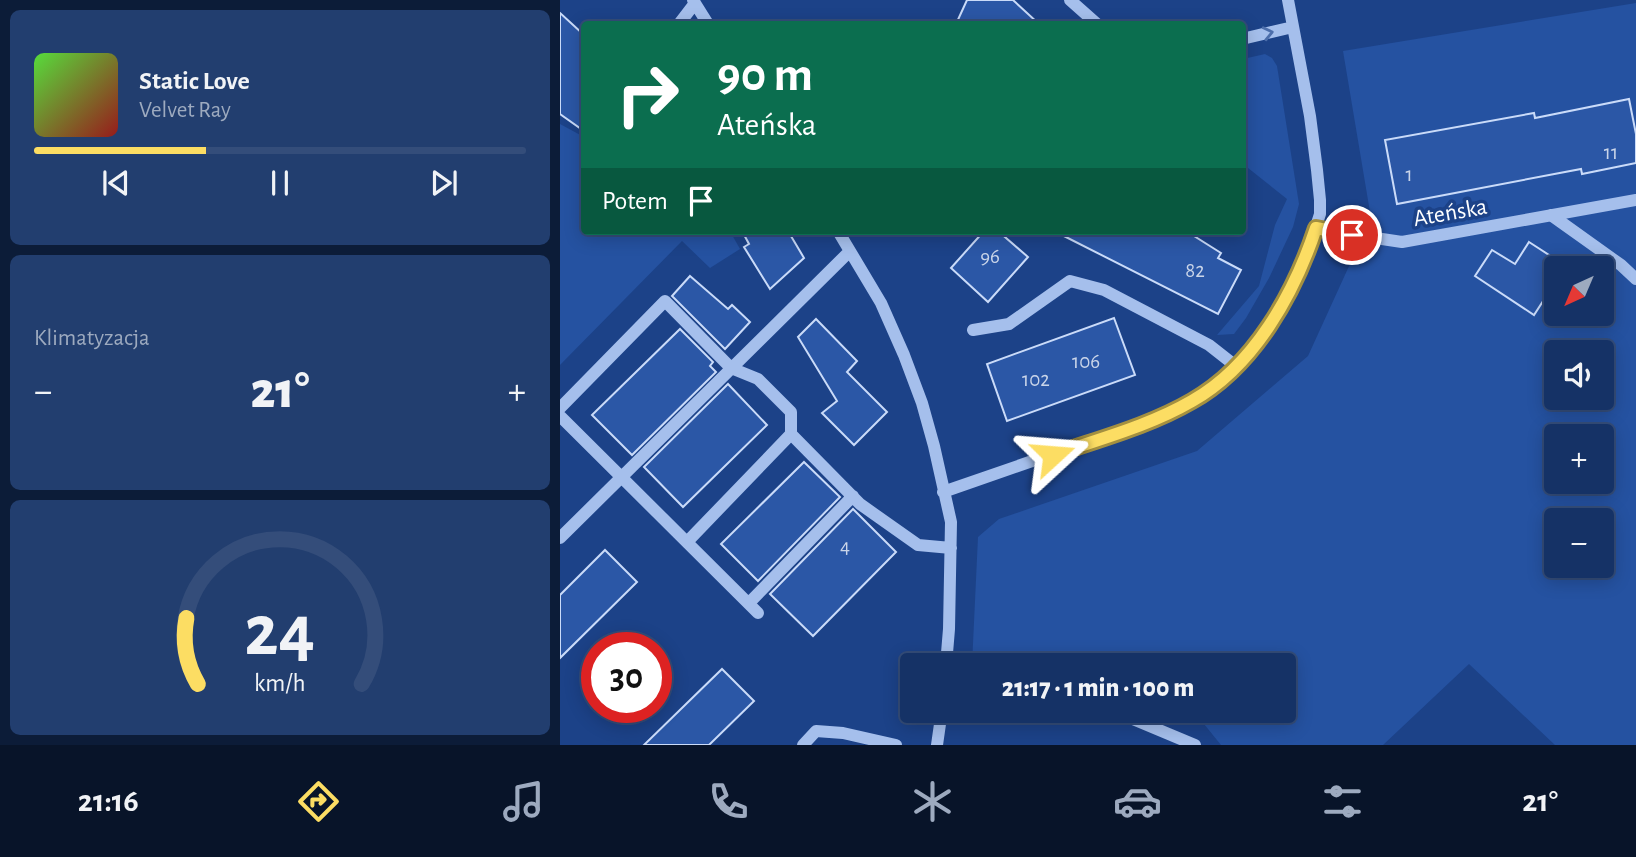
<!DOCTYPE html>
<html lang="pl">
<meta charset="utf-8">
<style>
:root{--surface:#153266;--page:#223e6f;--text:#f1f3f6;--muted:#9daabf;--line:#344d7a;--accent:#fcdd63}
body{margin:0;font-family:"Alegreya Sans",sans-serif;background:var(--page);color:var(--text);height:100vh;display:flex;flex-direction:column;font-size:26px;white-space:nowrap}
*{box-sizing:border-box;margin:0}
p{font-size:23px;color:var(--muted)}
.icon{flex:none;width:38px;height:38px;fill:none;stroke:currentColor;stroke-width:2;stroke-linecap:round;stroke-linejoin:round}
.map{position:relative;flex:1;overflow:hidden}
.panel{display:flex;flex-direction:column;gap:10px;padding:10px;background:#0c1c38;width:560px}
.panel>*{flex:none}
.hud{position:absolute;left:21px;top:21px;width:665px;height:214px;border-radius:7px;box-shadow:0 4px 18px #0003,0 0 0 2px var(--line);background:#0b6e4f;color:#fff;overflow:hidden}
.needle{width:46px;rotate:224deg}
.controls{position:absolute;left:984px;top:256px;display:grid;gap:14px}
.controls a{display:grid;place-items:center;width:70px;height:70px;border-radius:7px;background:var(--surface);box-shadow:0 4px 18px #0003,0 0 0 2px var(--line);font-size:35px}
.speed{position:absolute;left:21px;top:632px;display:flex;gap:14px;font-size:35px;font-weight:700;text-align:center}
.speed>*{display:grid;place-content:center;width:91px;height:91px;border-radius:50%;background:var(--surface);box-shadow:0 4px 18px #0003,0 0 0 2px var(--line);line-height:1}
.speed .limit{border:10px solid #d22;background:#fff;color:#111}
.pin{position:absolute;display:grid;place-items:center;width:60px;height:60px;color:#fff;margin:-30px;border:4px solid #fff;border-radius:50%;box-shadow:0 2px 7px #0007}
.me{position:absolute;width:77px;margin:-38px;rotate:71deg;stroke-linejoin:round;filter:drop-shadow(0 0 5px #0008)}
.turn{display:flex;align-items:center;gap:24px;height:147px;padding:0 21px;font-size:32px}
.turn .icon{width:91px;height:91px;stroke-width:2.5}
.turn b{display:block;font-size:49px;line-height:60px}
.then{display:flex;align-items:center;height:66px;padding:0 21px;background:#0003;gap:14px;font-size:26px}
.big{font-size:52px;font-weight:800;line-height:1.1}
.panel .tile{flex:1;display:flex;flex-direction:column;justify-content:center;gap:10px;min-width:0;padding:0 24px;border-radius:10px;background:var(--page)}
.panel .dial{align-items:center;gap:0}
.dial svg{height:182px;overflow:visible;fill:none;stroke:var(--line);stroke-width:7;stroke-linecap:round;text-anchor:middle}
.dial text{fill:var(--text);stroke:none}
.song{display:flex;align-items:center;gap:21px}
.cover{width:84px;height:84px;border-radius:10px;background:linear-gradient(135deg,hsl(110 70% 55%),hsl(0 70% 35%))}
.played{height:7px;border-radius:4px;background:linear-gradient(90deg,var(--accent) 35%,var(--line) 35%)}
.keys{display:flex;justify-content:space-around;direction:ltr}
.heat{display:flex;justify-content:space-between;align-items:center;font-size:38px;direction:ltr}
.trip{position:absolute;left:340px;top:653px;width:396px;height:70px;border-radius:7px;background:var(--surface);box-shadow:0 4px 18px #0003,0 0 0 2px var(--line);font-weight:800;line-height:70px;text-align:center}
.dock{display:flex;height:112px;justify-content:space-around;align-items:center;background:#081429;color:var(--muted)}
.dock .icon{width:49px;height:49px}
.dock .active{color:var(--accent)}
.dock b{font-size:32px;color:var(--text)}
main{display:flex;flex:1;min-height:0}
.map>svg:first-child{display:block}
</style>
<main>
<section class="panel">
<div class="tile">
<div class="song"><i class="cover"></i><div><b>Static Love</b><p>Velvet Ray</p></div></div>
<div class="played"></div>
<div class="keys"><svg class="icon" aria-label="previous" viewBox="0 0 24 24"><path d="M18 5L8 12l10 7zM5 5v14"/></svg><svg class="icon" aria-label="pause" viewBox="0 0 24 24"><path d="M8 5v14M16 5v14"/></svg><svg class="icon" aria-label="next" viewBox="0 0 24 24"><path d="M6 5l10 7-10 7zM19 5v14"/></svg></div>
</div>
<div class="tile"><p>Klimatyzacja</p>
<div class="heat"><a>−</a><b class="big">21°</b><a>+</a></div>
</div>
<div class="tile dial"><svg viewBox="0 0 100 80">
<path d="M14 69A42 42 0 1 1 86 69"/>
<path d="M14 69A42 42 0 0 1 9 40" stroke="#fcdd63"/>
<text x="50" y="56" font-size="32" font-weight="700">24</text>
<text x="50" y="72" font-size="11">km/h</text>
</svg></div>
</section>
<div class="map">
<svg width="1076" height="745" viewBox="0 0 1076 745">
<rect width="100%" height="100%" fill="#1c4288"/>
<path fill="#2552a1" fill-rule="evenodd" d="M 1076,3 L 1076,745 L 995,745 L 909,664 L 823,745 L 661,745 L 644,724 L 601,711 L 723,710 L 723,665 L 412,665 L 418,537 L 439,519 L 637,451 L 748,356 L 811,218 L 783,51 ZM 996,268 L 1041,268 L 1041,313 L 996,313 ZM 996,352 L 1041,352 L 1041,397 L 996,397 ZM 996,436 L 1041,436 L 1041,481 L 996,481 ZM 996,520 L 1041,520 L 1041,565 L 996,565 Z
M 705,54 L 712,58 L 717,66 L 739,204 L 733,227 L 709,278 L 686,318 L 674,334 L 657,335 L 699,286 L 715,225 L 727,199 L 683,164 L 683,59 Z
M 0,124 L 24,137 L 24,231 L 173,231 L 171,233 L 180,249 L 150,268 L 122,241 L 0,365 Z"/>
<path fill="#2b57a6" stroke="#cadbf9" stroke-width="2" d="M 407,0 L 453,0 L 479,24 L 396,24 Z
M 0,13 L 24,35 L 24,131 L 0,114 Z
M 1069,99 L 1076,134 L 1076,163 L 1022,174 L 1021,169 L 837,204 L 825,140 L 974,113 L 975,118 Z
M 182,231 L 228,231 L 244,258 L 210,289 L 184,247 L 189,244 Z
M 424,231 L 438,231 L 468,257 L 428,302 L 391,268 Z
M 494,231 L 626,231 L 661,253 L 658,258 L 681,270 L 658,314 Z
M 969,242 L 1006,266 L 1004,268 L 996,268 L 996,281 L 974,315 L 915,276 L 932,250 L 955,264 Z
M 130,276 L 168,309 L 172,305 L 190,322 L 165,349 L 112,296 Z
M 554,318 L 575,375 L 447,421 L 427,364 Z
M 256,319 L 297,361 L 287,372 L 327,412 L 294,445 L 262,413 L 277,401 L 238,337 Z
M 120,329 L 153,362 L 150,366 L 156,372 L 72,455 L 32,415 Z
M 168,384 L 207,425 L 123,507 L 84,467 Z
M 244,462 L 280,497 L 198,581 L 161,544 Z
M 293,509 L 336,552 L 253,636 L 210,594 Z
M 45,550 L 77,582 L 0,658 L 0,595 Z
M 162,669 L 194,701 L 149,745 L 84,745 Z"/>
<g fill="none" stroke-linecap="round" stroke-linejoin="round">
<path stroke="#a5bfec" stroke-width="12" d="M 133,0 L 148,24
M 510,0 L 537,24
M 119,24 L 135,3
M 682,39 L 733,27
M 991,215 L 1061,265 L 1076,279
M 756,227 L 782,233 L 842,242 L 1076,200
M 278,231 L 321,303 L 344,355 L 362,403 L 374,446 L 391,522 L 389,629 L 386,665
M 413,330 L 449,324 L 510,281 L 544,290 L 649,345 L 677,367
M 0,408 L 105,301 L 171,368 L 198,379 L 231,412 L 231,434 L 300,504 L 358,545 L 391,548
M 0,416 L 198,613
M 383,492 L 605,415 L 649,391 L 677,367 L 694,347 L 728,292 L 751,242 L 760,214 L 760,200 L 757,170 L 750,116 L 728,0
M 0,538 L 290,251
M 127,542 L 231,434
M 189,603 L 293,496
M 496,710 L 568,717 L 635,745
M 243,745 L 256,731 L 283,733 L 336,745
M 377,745 L 382,710"/>
</g>
<defs><path id="oneway-chevron" d="M-2-3.5L2.5 0L-2 3.5" fill="none" stroke-width="1.6" stroke-linecap="round" stroke-linejoin="round" transform="scale(1.75)"/></defs>
<use stroke="#4c6eab" href="#oneway-chevron" transform="translate(708 33) rotate(-13)"/>
<g fill="none" stroke-linecap="round" stroke-linejoin="round">
<defs>
<path id="route" d="M 493,455 C 539,439 589,426 632,401 C 694,366 734,294 756,228 L 792,235"/>
</defs>
<use href="#route" stroke="#a49040" stroke-width="18"/>
<use href="#route" stroke="#fcdd63" stroke-width="12"/>
</g>
<g text-anchor="middle" stroke-width="7" stroke-linejoin="round" paint-order="stroke">
<g font-size="21" fill="#cad5e9">
<text x="1051" y="159">11</text>
<text x="849" y="181">1</text>
<text x="430" y="263">96</text>
<text x="635" y="277">82</text>
<text x="526" y="368">106</text>
<text x="476" y="386">102</text>
<text x="285" y="553">4</text>
</g>
<g font-size="24" fill="#fff" stroke="#1c4288">
<text transform="translate(890 212) rotate(-10)" y="8">Ateńska</text>
</g>
</g>
</svg>
<div class="controls">
<a><svg class="needle" viewBox="-14 -14 28 28"><path d="M0-13l5 13h-10z" fill="#e53935"/><path d="M0 13l5-13h-10z" fill="#9daabf"/></svg></a>
<a><svg class="icon" aria-label="sound" viewBox="0 0 24 24"><path d="M4 9h4l5-4v14l-5-4H4zM17 9q2 3 0 6"/></svg></a>
<a>+</a>
<a>−</a>
</div>
<div class="speed"><div class="limit">30</div></div>
<div class="pin" style="left:792px;top:235px;background:#d93025"><svg class="icon" aria-label="arrive" viewBox="0 0 24 24"><path d="M6 21V4h12l-3 4 3 4H6"/></svg></div>
<svg class="me" style="left:493px;top:455px" viewBox="-20 -20 40 40"><path d="M0-17L14 15 0 8-14 15z" fill="#fcdd63" stroke="#fff" stroke-width="4"/></svg>
<div class="trip">21:17 · 1 min · 100 m</div>
<div class="hud">
<div class="turn"><svg class="icon" aria-label="right" viewBox="0 0 24 24"><path d="M7 20v-9h11M14 6l5 5-5 5"/></svg><div><b>90 m</b>Ateńska</div></div>
<div class="then">Potem<svg class="icon" aria-label="arrive" viewBox="0 0 24 24"><path d="M6 21V4h12l-3 4 3 4H6"/></svg></div>
</div>
</div>
</main>
<nav class="dock">
<b>21:16</b>
<svg class="icon active" aria-label="directions" viewBox="0 0 24 24"><path d="M12 3l9 9-9 9-9-9zM9 14v-3h6M13 9l2 2-2 2"/></svg>
<svg class="icon" aria-label="music" viewBox="0 0 24 24"><path d="M9 18V5l10-2v13"/><circle cx="6" cy="18" r="3"/><circle cx="16" cy="16" r="3"/></svg>
<svg class="icon" aria-label="phone" viewBox="0 0 24 24"><path d="M5 4h4l2 5-3 2q2 4 5 5l2-3 5 2v4C11 20 4 13 5 4z"/></svg>
<svg class="icon" aria-label="climate" viewBox="0 0 24 24"><path d="M12 3v18M4 7l16 10M4 17L20 7"/></svg>
<svg class="icon" aria-label="car" viewBox="0 0 24 24"><path d="M5 17H2v-5l4-1 3-4h7l3 4 3 1v5h-3M9 17h6M6 11h13"/><circle cx="7" cy="17" r="2"/><circle cx="17" cy="17" r="2"/></svg>
<svg class="icon" aria-label="filters" viewBox="0 0 24 24"><path d="M4 7h16M4 17h16"/><circle cx="9" cy="7" r="2"/><circle cx="15" cy="17" r="2"/></svg>
<b>21°</b>
</nav>
